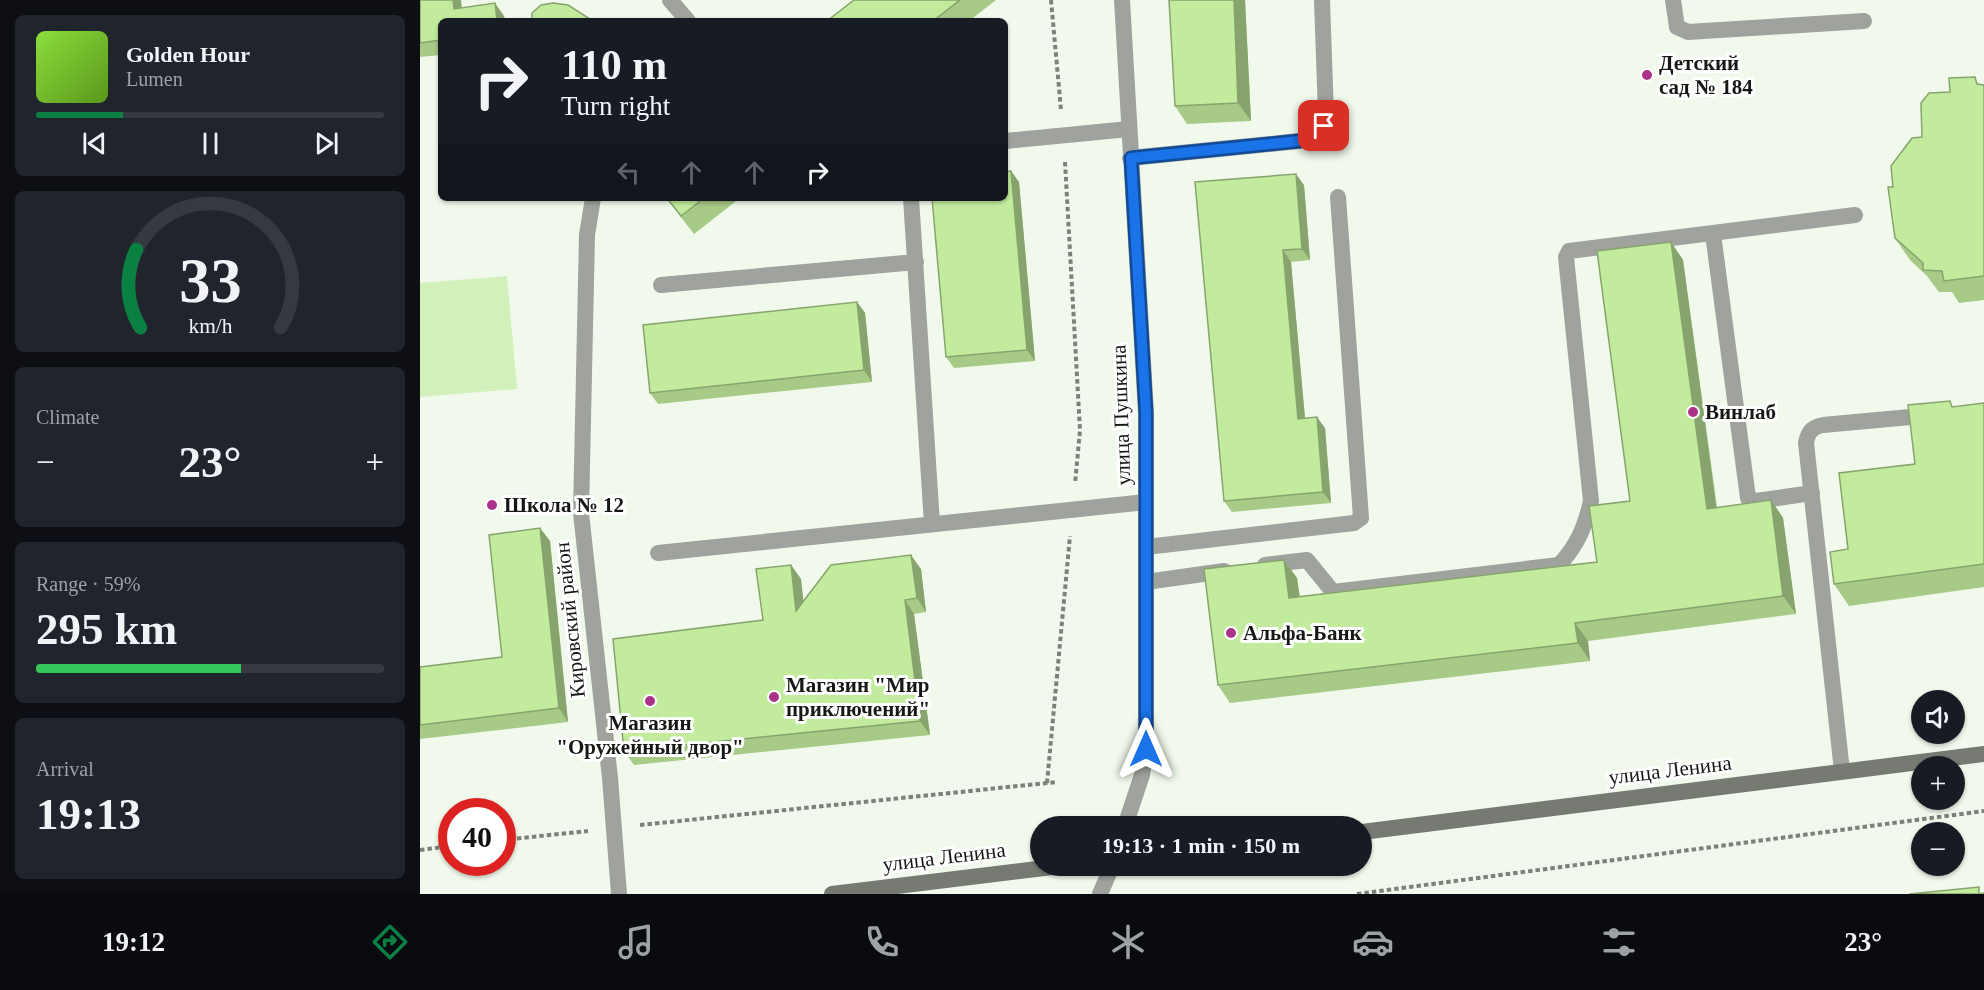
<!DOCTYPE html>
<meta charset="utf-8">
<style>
:root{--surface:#171b24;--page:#20242c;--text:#f1f3f6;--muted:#9ea1a6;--line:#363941;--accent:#0b8043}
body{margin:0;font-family:"Times New Roman",serif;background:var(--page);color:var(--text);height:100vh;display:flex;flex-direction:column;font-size:22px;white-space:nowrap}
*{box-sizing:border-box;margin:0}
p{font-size:20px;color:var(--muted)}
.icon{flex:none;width:33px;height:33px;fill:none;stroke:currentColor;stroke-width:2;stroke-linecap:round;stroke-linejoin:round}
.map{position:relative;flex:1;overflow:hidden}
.panel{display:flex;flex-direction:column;gap:15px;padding:15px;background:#0d0f14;width:420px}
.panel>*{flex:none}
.banner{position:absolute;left:18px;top:18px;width:570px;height:183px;border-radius:9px;box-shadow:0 2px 4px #0004;background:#171b24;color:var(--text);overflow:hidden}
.tools{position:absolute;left:1491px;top:690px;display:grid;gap:12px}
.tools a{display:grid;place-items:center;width:54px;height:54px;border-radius:50%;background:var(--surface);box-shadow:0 2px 4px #0004;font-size:30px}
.speed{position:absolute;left:18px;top:798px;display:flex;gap:12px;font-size:30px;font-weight:700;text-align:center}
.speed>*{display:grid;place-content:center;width:78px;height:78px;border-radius:50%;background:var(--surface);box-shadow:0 2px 4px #0004;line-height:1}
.speed .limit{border:9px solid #d22;background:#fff;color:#111}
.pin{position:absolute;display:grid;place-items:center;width:51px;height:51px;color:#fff;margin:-26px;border-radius:12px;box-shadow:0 3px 9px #0006}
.me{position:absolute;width:66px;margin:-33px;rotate:0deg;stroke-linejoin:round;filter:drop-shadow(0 0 4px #0008)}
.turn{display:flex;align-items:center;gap:21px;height:126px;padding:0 24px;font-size:27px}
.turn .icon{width:78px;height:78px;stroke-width:2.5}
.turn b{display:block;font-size:42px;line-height:51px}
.lanes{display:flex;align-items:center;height:57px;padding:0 24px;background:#0003;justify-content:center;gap:30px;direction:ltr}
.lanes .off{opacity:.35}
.big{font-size:45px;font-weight:800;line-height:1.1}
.panel .tile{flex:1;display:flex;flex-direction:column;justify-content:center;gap:9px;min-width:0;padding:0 21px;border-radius:9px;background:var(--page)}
.panel .dial{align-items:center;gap:0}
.dial svg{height:156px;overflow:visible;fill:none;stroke:var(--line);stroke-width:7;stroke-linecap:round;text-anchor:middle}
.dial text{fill:var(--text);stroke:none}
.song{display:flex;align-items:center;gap:18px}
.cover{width:72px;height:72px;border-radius:9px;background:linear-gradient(135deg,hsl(90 70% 55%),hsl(90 70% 35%))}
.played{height:6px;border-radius:3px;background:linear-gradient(90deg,var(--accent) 25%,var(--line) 25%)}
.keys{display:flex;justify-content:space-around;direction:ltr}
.heat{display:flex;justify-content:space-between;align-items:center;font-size:33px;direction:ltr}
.charge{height:9px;border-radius:4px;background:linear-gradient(90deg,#34c759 59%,var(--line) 0)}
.trip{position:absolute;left:610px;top:816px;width:342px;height:60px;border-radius:30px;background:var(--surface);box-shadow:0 2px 4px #0004;font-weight:800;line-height:60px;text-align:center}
.tab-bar{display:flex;height:96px;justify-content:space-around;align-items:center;background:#090b0e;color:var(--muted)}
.tab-bar .icon{width:42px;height:42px}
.tab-bar .selected{color:var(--accent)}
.tab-bar b{font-size:27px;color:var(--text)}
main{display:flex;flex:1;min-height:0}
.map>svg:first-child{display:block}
</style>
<main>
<section class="panel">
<div class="tile">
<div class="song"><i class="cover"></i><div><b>Golden Hour</b><p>Lumen</p></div></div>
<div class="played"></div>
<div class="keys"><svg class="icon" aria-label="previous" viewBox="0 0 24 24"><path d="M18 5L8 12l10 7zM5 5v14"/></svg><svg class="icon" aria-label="pause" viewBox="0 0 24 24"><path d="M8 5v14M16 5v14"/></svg><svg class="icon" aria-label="next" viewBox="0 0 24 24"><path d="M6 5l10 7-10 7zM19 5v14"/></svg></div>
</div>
<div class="tile dial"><svg viewBox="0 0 100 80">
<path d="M14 69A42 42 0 1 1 86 69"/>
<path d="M14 69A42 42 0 0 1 12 29" stroke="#0b8043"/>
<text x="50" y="56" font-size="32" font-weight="700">33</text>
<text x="50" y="72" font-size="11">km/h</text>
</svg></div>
<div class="tile"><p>Climate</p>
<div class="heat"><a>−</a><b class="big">23°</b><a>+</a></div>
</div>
<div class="tile"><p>Range · 59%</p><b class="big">295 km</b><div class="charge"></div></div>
<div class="tile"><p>Arrival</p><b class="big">19:13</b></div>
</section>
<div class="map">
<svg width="1564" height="894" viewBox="0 0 1564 894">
<rect width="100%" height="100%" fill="#f1f9ec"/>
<path fill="#d2f0ba" d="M 87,276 L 97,389 L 0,397 L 0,283 Z"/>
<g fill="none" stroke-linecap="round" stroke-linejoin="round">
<path stroke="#7d8179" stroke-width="4" stroke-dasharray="4.5 3" stroke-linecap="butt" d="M 631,0 L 641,110
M 645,162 L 660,430 L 655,484
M 627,783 L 650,536
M 220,825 L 637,782
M 82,840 L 168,831
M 0,850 L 32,846
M 937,894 L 1564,811"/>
<path stroke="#9fa29d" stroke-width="16" d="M 1253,0 L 1257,27 L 1268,32 L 1444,21
M 585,141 L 709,129
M 710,158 L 879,141 C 895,136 903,132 906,114 L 902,0
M 491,198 L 512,524
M 1293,234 L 1328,498 L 1336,501 L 1392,493
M 241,285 L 496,262
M 726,547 L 934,523 L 941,518 L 918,197
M 238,553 L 726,502
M 845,565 L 887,560 L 913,592 L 1139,565 C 1157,546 1165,527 1171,501 L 1146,257 L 1149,251 L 1435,215
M 726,582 L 804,571
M 1422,771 L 1386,443 C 1388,432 1392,427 1403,425 L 1512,415"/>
<path stroke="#9fa29d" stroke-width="16" d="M 250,0 L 268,21
M 173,198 L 167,235 L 161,513 L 190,778 L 199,894"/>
<path stroke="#9fa29d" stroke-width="16" d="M 702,0 L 726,413 L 726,749 L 722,775 L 705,826
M 680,894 L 692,866"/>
<path stroke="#767a72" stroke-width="16" d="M 942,832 L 1564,754
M 412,894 L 641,866"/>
</g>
<path fill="#a7ca87" d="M 0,0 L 84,16 L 85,21 L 21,21 L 21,55 L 0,57 Z
M 434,0 L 576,0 L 549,21 L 407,21 Z
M 749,0 L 825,0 L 831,121 L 767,124 L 755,106 Z
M 1561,85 L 1564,85 L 1564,300 L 1539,303 L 1532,292 L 1519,292 L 1507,276 L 1490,260 L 1475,238 L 1473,187 L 1502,137 L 1530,92 Z
M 591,171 L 599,182 L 615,361 L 534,368 L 526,357 Z
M 775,182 L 884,185 L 890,260 L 871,262 L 885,418 L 905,428 L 911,503 L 812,512 L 804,501 Z
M 246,198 L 320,198 L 274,234 Z
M 1251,242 L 1263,260 L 1297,507 L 1351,500 L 1363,518 L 1376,614 L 1168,641 L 1170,661 L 810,703 L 798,685 L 864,560 L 877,578 L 880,596 L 1177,562 L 1210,501 Z
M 437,302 L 445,313 L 452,382 L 238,404 L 230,393 Z
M 1564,403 L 1564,587 L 1429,606 L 1414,584 L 1428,549 L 1495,464 L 1534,407 Z
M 120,528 L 130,541 L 148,722 L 0,739 L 0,667 L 82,657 Z
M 371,565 L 381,579 L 383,602 L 501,569 L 506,612 L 494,614 L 510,735 L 214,765 L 204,751 L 343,620 Z"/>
<path fill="#88a46e" d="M 33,0 L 41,0 L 43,21 L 34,9 Z
M 814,0 L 825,0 L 831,121 L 818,103 Z
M 75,3 L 84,16 L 85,21 L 77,21 Z
M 591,171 L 599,182 L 615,361 L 607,350 Z
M 876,174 L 884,185 L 890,260 L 882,249 Z
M 1251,242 L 1263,260 L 1299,527 L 1287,509 Z
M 863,250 L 871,262 L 886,430 L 878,419 Z
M 437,302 L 445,313 L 452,382 L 444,370 Z
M 897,417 L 905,428 L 911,503 L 903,492 Z
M 1351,500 L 1363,518 L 1376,614 L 1363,596 Z
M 120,528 L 130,541 L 148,722 L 139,708 Z
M 491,555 L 501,569 L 506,612 L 497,598 Z
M 864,560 L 877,578 L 882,616 L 869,598 Z
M 371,565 L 381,579 L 386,625 L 376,611 Z
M 485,600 L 494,614 L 510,735 L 500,721 Z
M 1155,623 L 1168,641 L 1170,661 L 1158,643 Z"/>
<path fill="#c2eb9d" stroke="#88a46e" stroke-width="1.5" d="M 0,0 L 33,0 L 34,9 L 75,3 L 77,21 L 21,21 L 21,40 L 0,43 Z
M 434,0 L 540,0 L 513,21 L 407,21 Z
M 749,0 L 814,0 L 818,103 L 755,106 Z
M 133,3 L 148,5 L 170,19 L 171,21 L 112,21 L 112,13 L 121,5 Z
M 1555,77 L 1557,84 L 1564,85 L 1564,276 L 1524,281 L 1522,271 L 1503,270 L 1503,263 L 1475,238 L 1468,187 L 1473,187 L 1471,166 L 1492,138 L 1502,137 L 1501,103 L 1509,93 L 1530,92 L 1529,78 Z
M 591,171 L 607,350 L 526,357 L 512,198 L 585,198 L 585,172 Z
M 876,174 L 882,249 L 863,250 L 878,419 L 897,417 L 903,492 L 804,501 L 775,182 Z
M 247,198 L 284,198 L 261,216 Z
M 1251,242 L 1287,509 L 1351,500 L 1363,596 L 1155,623 L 1158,643 L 798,685 L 784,569 L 864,560 L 869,598 L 1177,562 L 1169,506 L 1210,501 L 1177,251 Z
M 437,302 L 444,370 L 230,393 L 223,325 Z
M 1530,401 L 1532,407 L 1564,403 L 1564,564 L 1414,584 L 1410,552 L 1428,549 L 1419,473 L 1495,464 L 1488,405 Z
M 120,528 L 139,708 L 0,725 L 0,667 L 82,657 L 69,535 Z
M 491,555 L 497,598 L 485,600 L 500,721 L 204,751 L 193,639 L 343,620 L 336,569 L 371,565 L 376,611 L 411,565 Z
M 1559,887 L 1559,894 L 1564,893 L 1564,894 L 1489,894 Z"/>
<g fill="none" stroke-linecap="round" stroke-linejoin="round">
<defs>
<path id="route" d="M 726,749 L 726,413 L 711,158 L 879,141 L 894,136 L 904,126"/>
</defs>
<use href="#route" stroke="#114b97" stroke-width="15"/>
<use href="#route" stroke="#1a73e8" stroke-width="10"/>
</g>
<g fill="#aa3288" stroke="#fff" stroke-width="2">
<circle cx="1227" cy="75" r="6"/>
<circle cx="1273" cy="412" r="6"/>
<circle cx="72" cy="505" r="6"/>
<circle cx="811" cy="633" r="6"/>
<circle cx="354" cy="697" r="6"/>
<circle cx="230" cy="701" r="6"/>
</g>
<g text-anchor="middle" stroke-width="6" stroke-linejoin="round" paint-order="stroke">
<g font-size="21" font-weight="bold" fill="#161814" stroke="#fff" text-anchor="start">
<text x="1239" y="70">Детский<tspan x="1239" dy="24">сад № 184</tspan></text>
<text x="1285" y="419">Винлаб</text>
<text x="84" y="512">Школа № 12</text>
<text x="823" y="640">Альфа-Банк</text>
<text x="366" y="692">Магазин "Мир<tspan x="366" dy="24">приключений"</tspan></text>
<text x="230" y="730" text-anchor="middle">Магазин<tspan x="230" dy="24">"Оружейный двор"</tspan></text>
</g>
<g font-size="21" fill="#161814" stroke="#fff">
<text transform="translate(701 415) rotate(-92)" y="7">улица Пушкина</text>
<text transform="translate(150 620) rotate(-96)" y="7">Кировский район</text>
<text transform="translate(1250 770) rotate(-7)" y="7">улица Ленина</text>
<text transform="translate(524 857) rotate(-7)" y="7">улица Ленина</text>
</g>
</g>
</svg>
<div class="tools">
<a><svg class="icon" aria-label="sound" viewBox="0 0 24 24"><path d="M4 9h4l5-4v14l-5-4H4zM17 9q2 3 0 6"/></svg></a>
<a>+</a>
<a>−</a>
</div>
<div class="speed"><div class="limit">40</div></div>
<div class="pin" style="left:904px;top:126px;background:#d93025"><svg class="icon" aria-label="arrive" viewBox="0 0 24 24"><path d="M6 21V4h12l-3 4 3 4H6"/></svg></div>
<svg class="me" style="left:726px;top:749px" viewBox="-20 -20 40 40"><path d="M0-17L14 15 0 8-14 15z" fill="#1a73e8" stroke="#fff" stroke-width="4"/></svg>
<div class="trip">19:13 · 1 min · 150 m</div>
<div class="banner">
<div class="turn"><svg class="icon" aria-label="right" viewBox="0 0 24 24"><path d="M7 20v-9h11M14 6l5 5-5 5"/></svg><div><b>110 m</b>Turn right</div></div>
<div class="lanes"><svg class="icon off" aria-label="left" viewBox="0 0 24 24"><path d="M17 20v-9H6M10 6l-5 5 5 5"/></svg><svg class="icon off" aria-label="ahead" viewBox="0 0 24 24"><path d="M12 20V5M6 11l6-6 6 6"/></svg><svg class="icon off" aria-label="ahead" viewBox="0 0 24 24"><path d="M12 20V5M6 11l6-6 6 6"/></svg><svg class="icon" aria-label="right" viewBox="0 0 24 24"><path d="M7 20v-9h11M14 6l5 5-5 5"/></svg></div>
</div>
</div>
</main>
<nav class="tab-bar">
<b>19:12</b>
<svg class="icon selected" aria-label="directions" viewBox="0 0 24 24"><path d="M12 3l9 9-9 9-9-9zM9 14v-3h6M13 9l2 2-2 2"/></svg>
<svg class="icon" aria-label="music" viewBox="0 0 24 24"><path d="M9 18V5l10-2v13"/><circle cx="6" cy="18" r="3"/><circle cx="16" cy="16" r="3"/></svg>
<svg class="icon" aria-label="phone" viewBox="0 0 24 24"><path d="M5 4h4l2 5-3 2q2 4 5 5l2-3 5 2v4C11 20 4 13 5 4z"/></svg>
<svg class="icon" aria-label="climate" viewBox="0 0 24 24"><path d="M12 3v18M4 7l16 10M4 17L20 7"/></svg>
<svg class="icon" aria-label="car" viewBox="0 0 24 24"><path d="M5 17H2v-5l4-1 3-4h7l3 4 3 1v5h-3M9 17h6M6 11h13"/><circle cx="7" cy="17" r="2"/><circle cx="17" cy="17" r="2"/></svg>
<svg class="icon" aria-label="filters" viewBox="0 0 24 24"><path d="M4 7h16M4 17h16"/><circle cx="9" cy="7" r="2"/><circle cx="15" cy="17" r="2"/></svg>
<b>23°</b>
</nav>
